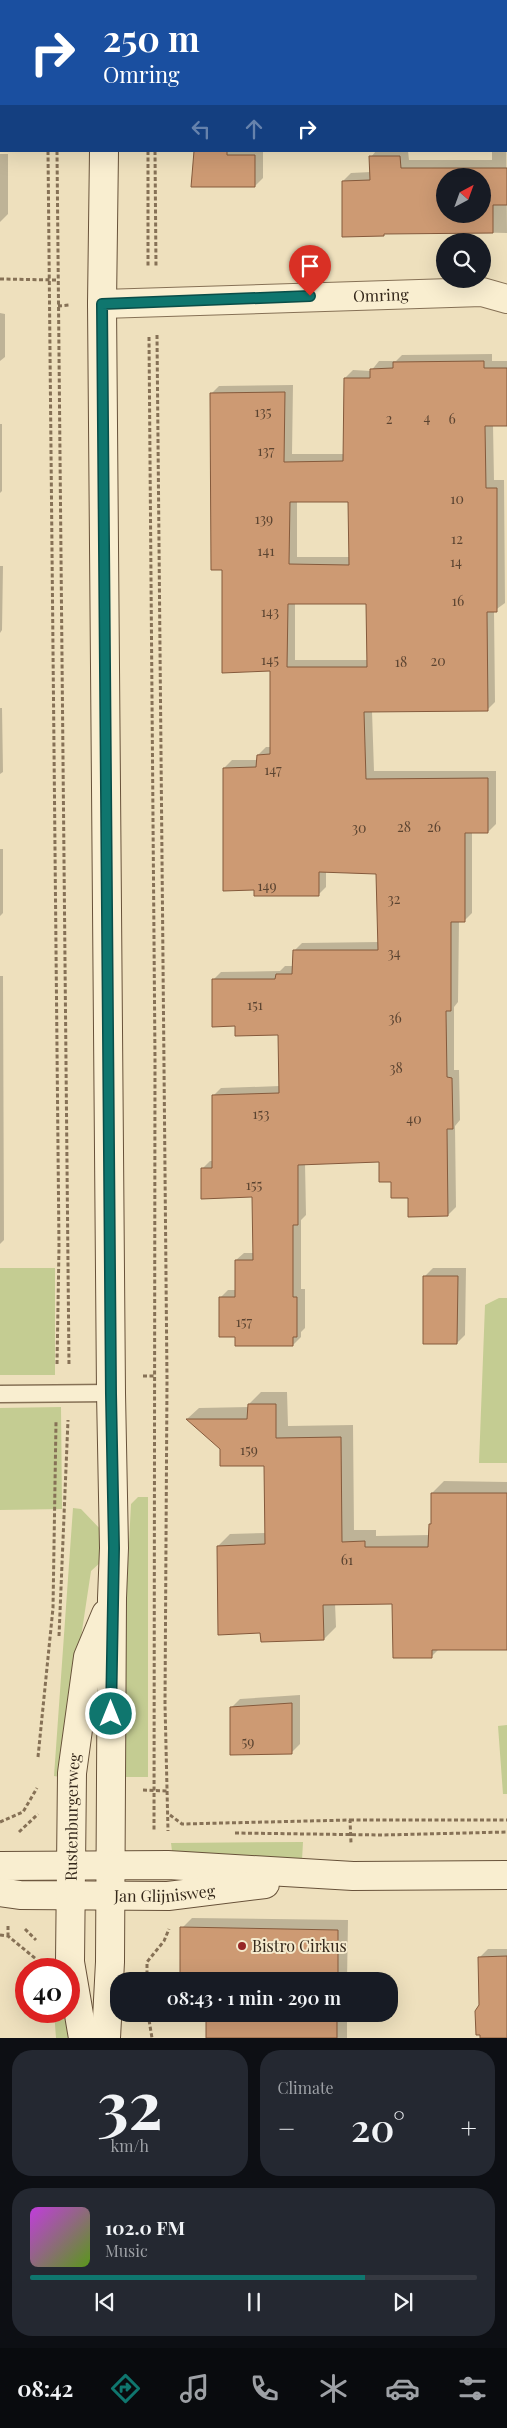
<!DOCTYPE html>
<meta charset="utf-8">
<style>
:root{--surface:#171b24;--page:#242831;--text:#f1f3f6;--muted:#9ea1a6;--line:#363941;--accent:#0f766e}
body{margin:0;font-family:"Playfair Display",serif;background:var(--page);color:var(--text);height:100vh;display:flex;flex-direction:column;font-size:19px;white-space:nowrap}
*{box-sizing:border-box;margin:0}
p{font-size:16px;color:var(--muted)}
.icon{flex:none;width:28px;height:28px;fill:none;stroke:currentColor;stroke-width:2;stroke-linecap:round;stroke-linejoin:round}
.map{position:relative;height:2038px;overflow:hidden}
.panel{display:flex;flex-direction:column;gap:12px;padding:12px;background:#0d0f14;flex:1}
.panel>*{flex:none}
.banner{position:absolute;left:0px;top:0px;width:508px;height:152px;box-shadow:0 5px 20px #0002;background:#1a4fa0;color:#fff;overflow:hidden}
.needle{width:32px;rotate:41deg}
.tools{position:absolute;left:436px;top:168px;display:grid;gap:10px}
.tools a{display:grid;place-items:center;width:55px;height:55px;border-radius:50%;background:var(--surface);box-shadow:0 5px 20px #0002;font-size:25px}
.speed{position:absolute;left:15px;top:1958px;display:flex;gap:10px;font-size:25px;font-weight:700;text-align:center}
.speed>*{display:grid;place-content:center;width:65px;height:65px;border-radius:50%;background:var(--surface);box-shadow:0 5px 20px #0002;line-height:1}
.speed .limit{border:8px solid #d22;background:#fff;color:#111}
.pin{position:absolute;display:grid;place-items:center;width:42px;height:42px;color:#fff;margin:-51px -21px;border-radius:50% 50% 50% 0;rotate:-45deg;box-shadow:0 0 5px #0007}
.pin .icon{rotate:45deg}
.me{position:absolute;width:55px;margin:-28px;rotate:0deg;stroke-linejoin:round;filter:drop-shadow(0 0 4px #0008)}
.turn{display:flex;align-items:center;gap:18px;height:105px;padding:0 20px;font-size:22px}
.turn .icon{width:65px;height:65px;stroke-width:2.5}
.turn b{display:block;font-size:35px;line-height:42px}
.lanes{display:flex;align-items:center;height:48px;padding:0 20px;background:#0003;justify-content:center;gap:25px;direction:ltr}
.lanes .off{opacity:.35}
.big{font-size:38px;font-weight:600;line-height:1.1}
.panel .tile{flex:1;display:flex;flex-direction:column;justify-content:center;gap:8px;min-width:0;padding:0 18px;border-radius:20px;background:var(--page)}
.panel .dial{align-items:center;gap:0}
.dial b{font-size:65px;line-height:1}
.song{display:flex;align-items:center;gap:15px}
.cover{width:60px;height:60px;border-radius:8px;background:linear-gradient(135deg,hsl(290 70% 55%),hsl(90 70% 35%))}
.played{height:5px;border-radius:2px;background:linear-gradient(90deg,var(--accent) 75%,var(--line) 75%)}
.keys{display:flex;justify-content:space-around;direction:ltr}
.heat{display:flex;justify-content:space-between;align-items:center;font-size:28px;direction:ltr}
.panel .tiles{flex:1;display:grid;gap:12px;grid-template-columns:1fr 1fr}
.tile:last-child{grid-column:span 2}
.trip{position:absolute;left:110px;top:1972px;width:288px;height:50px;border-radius:20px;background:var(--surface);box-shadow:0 5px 20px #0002;font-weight:600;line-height:50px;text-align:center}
.dock{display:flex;height:80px;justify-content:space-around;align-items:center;background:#090b0e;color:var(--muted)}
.dock .icon{width:35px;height:35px}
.dock .on{color:var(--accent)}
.dock b{font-size:22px;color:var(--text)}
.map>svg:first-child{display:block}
</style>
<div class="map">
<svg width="507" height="2038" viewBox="0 0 507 2038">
<rect width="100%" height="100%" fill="#eee0bd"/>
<path fill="#c4cc92" d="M 0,1268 L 55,1268 L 55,1375 L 0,1375 Z
M 499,1298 L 507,1298 L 507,1463 L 479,1463 L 485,1305 Z
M 61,1407 L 62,1509 L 0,1510 L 0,1408 Z
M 138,1497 L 148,1497 L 148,1777 L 117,1777 L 131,1504 Z
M 73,1508 L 81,1509 L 104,1533 L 103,1560 L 91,1571 L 60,1777 L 54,1776 Z
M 507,1725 L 507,1794 L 503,1794 L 498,1726 Z
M 303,1842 L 302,1860 L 172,1851 L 171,1843 Z
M 54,2011 L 65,2011 L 69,2038 L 56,2038 Z"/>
<path fill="#0003" fill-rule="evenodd" d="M 224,0 L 325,0 L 325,1 Z
M 0,31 L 1,31 L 0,73 Z
M 506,122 L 507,233 L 462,232 L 343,181 L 351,173 L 371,172 L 371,157 L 376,151 L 408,151 L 409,160 L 492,160 L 492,151 L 506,151 ZM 445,176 L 482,176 L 482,214 L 445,214 Z
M 196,151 L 263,151 L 263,178 L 255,186 Z
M 0,154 L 8,154 L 8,214 L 0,222 Z
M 0,313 L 5,314 L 5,357 L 0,361 Z
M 492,354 L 492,361 L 507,361 L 507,424 L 493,425 L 494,480 L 504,480 L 505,603 L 494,611 L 495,702 L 487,710 L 372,711 L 374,771 L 496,771 L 496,824 L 488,832 L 472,832 L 472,913 L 464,921 L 459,921 L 458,1002 L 454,1007 L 454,1070 L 459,1070 L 460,1120 L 455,1126 L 456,1207 L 448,1215 L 410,1197 L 392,1180 L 380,1161 L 305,1163 L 306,1215 L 301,1220 L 301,1289 L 305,1289 L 305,1328 L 301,1332 L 301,1337 L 293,1345 L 236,1336 L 220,1298 L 228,1290 L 236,1290 L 236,1260 L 244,1253 L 254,1253 L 254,1196 L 202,1169 L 210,1161 L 213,1161 L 213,1096 L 221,1088 L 280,1086 L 279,1034 L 237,1025 L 213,980 L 221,972 L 280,971 L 285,966 L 294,966 L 294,951 L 302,943 L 379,942 L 378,873 L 326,871 L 326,887 L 318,895 L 255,889 L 224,768 L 232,760 L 258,760 L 258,755 L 266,747 L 271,747 L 271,670 L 223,569 L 211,394 L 219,386 L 293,385 L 292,454 L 344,454 L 345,378 L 353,370 L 371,371 L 379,361 L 396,361 L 402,355 ZM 297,500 L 349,500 L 350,557 L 297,557 ZM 295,603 L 368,603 L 368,660 L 295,660 Z
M 0,424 L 2,424 L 2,491 L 0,493 Z
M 0,566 L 3,566 L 2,630 L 0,633 Z
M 0,708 L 2,708 L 3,772 L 0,774 Z
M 0,849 L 3,849 L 3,913 L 0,916 Z
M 0,976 L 3,976 L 4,1240 L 0,1244 Z
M 433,1268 L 466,1268 L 465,1335 L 457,1343 L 424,1277 Z
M 261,1392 L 287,1392 L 288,1426 L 353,1425 L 354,1530 L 376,1530 L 376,1536 L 430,1535 L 430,1524 L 433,1522 L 432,1493 L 444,1481 L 507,1482 L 507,1649 L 439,1649 L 431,1657 L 394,1603 L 335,1603 L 336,1627 L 324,1639 L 262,1632 L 218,1546 L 230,1534 L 266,1533 L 265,1464 L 221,1448 L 187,1419 L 199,1408 L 249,1407 L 249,1404 Z
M 300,1695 L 300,1744 L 292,1752 L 232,1707 L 240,1699 Z
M 192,1918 L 348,1920 L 347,1981 L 181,1981 L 182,1928 Z
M 488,1949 L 507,1949 L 507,2038 L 501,2038 L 480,2006 L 479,1958 Z
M 207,2014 L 347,2014 L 347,2038 L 207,2038 Z"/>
<path fill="#cd9a73" stroke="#855a3c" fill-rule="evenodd" d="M 194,151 L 227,151 L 227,155 L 255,155 L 255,187 L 191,187 Z
M 369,156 L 400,156 L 401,168 L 507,168 L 507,205 L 493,205 L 493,233 L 384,234 L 384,236 L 342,237 L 342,181 L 370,180 ZM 445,176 L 482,176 L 482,214 L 445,214 Z
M 484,361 L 484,368 L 507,368 L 507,426 L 485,426 L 486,488 L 497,488 L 497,612 L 487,612 L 488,711 L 364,712 L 366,779 L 488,778 L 488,833 L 465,833 L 465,922 L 451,922 L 451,1011 L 446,1011 L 447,1077 L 452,1078 L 453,1129 L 447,1129 L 448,1216 L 408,1217 L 408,1198 L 391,1198 L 391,1182 L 379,1182 L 379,1162 L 298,1165 L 298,1225 L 293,1225 L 293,1297 L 297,1297 L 297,1337 L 293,1337 L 293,1346 L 235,1346 L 235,1337 L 219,1337 L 219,1297 L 235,1297 L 235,1260 L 253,1260 L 252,1197 L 201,1199 L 201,1168 L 212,1168 L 212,1095 L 279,1093 L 278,1035 L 235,1036 L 235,1026 L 212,1027 L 212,979 L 275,979 L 276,974 L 292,974 L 293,950 L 378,950 L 376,874 L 319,872 L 319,896 L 254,896 L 254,890 L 223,891 L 223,768 L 256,767 L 257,755 L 270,754 L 270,671 L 222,673 L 222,570 L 211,570 L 210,393 L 285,392 L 284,462 L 343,461 L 344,378 L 370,378 L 370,369 L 393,368 L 393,362 ZM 290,502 L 348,502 L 349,565 L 289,564 ZM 288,604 L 366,604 L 367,667 L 287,667 Z
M 423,1276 L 458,1276 L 457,1344 L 423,1344 Z
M 248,1404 L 276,1404 L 276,1438 L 341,1437 L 342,1542 L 365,1541 L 365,1547 L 428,1547 L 429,1524 L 431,1524 L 431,1493 L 507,1493 L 507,1650 L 432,1650 L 432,1658 L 393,1658 L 392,1604 L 323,1605 L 324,1640 L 261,1642 L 260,1633 L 218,1635 L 217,1546 L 265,1544 L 264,1466 L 220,1466 L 220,1449 L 186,1419 L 247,1419 Z
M 292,1703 L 292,1754 L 230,1755 L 230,1707 Z
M 180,1927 L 338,1930 L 338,1981 L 180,1981 Z
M 507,1956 L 507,2038 L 480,2038 L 480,2035 L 476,2035 L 475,2011 L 479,2005 L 478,1957 Z
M 206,2014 L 337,2014 L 337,2038 L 206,2038 Z"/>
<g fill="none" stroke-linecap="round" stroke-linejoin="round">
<defs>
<path id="lane" d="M 0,1394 L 111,1393"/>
<g id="street">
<path id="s1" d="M 102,304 L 482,292 L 507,299"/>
</g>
<g id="secondary">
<path d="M 105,1 L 105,0"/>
<path d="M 104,151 L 102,304 L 111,1393 L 114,1548 L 112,1598 L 110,1962 L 106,2038"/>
<path d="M 0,1866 L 168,1865 L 353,1876 L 507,1875"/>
<path id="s2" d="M 0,1892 L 20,1895 L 168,1896 L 265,1884"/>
<path id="s3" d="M 83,2038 L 70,1962 L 72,1773 L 88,1657 L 106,1614"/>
</g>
</defs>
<use href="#lane" stroke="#867156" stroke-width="19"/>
<use href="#street" stroke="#867156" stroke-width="30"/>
<use href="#secondary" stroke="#68523a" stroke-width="30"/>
<path stroke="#867156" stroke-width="3" stroke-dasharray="4 2.5" stroke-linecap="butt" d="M 46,0 L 46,1
M 56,0 L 56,1
M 147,0 L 147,1
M 153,0 L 153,1
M 48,151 L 59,1247 L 57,1366
M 57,151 L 69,1366
M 148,151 L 148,268
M 155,151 L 156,268
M 0,279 L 57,280
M 58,306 L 69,305
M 157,335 L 167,1380 L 165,1704 L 168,1831
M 149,337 L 155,1060 L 154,1831
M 143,1376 L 155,1376
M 59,1636 L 68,1420
M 38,1757 L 53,1608 L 56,1422
M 143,1790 L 168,1791
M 170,1815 L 182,1824 L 350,1820 L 351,1843
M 350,1820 L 507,1820
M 0,1822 L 23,1812 L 37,1788
M 19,1832 L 38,1814
M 235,1833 L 382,1835 L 507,1832
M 8,1926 L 8,1936
M 25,1929 L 36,1940
M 0,1935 L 8,1936 L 36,1959
M 147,1981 L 147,1962 L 164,1941 L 169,1929
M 148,2014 L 152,2038"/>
<use href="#lane" stroke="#f9eed0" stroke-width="16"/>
<use href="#street" stroke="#f9eed0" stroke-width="28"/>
<use href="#secondary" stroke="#f9eed0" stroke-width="28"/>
</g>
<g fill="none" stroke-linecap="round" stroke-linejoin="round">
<defs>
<path id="route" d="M 111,1714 L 114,1548 L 111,1394 L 102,304 L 310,296"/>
</defs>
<use href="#route" stroke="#0a4d48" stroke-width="12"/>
<use href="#route" stroke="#0f766e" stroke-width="9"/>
</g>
<circle fill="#962726" stroke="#f5eacd" stroke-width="2" cx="242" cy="1946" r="5"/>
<g text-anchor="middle" stroke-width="4" stroke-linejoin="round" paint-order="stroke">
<g font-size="14" fill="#5b4431">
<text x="263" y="417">135</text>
<text x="427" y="423">4</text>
<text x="389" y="424">2</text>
<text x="452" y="424">6</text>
<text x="266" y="456">137</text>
<text x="457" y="504">10</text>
<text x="264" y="524">139</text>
<text x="457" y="544">12</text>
<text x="266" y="556">141</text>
<text x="456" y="567">14</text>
<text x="458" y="606">16</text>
<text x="270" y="617">143</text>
<text x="270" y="665">145</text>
<text x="438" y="666">20</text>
<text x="401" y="667">18</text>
<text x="273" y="775">147</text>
<text x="404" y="832">28</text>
<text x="434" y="832">26</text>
<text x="359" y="833">30</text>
<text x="267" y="891">149</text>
<text x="394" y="904">32</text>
<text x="394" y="958">34</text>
<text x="255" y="1010">151</text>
<text x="395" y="1023">36</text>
<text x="396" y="1073">38</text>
<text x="261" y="1119">153</text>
<text x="414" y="1124">40</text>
<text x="254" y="1190">155</text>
<text x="244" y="1327">157</text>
<text x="249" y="1455">159</text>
<text x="347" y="1565">61</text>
<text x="248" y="1747">59</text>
</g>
<g font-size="16" fill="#35281b" stroke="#f5eacd">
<text dy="6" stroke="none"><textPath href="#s1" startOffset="279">Omring</textPath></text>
<text dy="6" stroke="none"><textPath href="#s3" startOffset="222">Rustenburgerweg</textPath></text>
<text dy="6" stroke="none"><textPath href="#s2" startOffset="165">Jan Glijnisweg</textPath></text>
</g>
<g font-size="16" fill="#35281b" stroke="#f5eacd" text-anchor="start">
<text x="252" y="1952">Bistro Cirkus</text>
</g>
</g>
</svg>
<div class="tools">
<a><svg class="needle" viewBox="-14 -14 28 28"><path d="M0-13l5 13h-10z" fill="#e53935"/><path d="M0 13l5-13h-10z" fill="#9ea1a6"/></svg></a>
<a><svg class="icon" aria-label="search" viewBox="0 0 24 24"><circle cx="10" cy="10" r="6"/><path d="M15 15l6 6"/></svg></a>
</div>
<div class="speed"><div class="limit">40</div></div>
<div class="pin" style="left:310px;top:296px;background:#d93025"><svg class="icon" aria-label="arrive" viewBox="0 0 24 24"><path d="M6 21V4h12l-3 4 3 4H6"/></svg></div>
<svg class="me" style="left:111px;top:1714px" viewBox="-20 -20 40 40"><circle r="17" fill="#0f766e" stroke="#fff" stroke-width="3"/><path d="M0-11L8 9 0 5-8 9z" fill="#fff"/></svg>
<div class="trip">08:43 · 1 min · 290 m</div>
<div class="banner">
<div class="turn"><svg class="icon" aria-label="right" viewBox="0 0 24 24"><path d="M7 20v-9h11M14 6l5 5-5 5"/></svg><div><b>250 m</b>Omring</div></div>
<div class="lanes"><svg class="icon off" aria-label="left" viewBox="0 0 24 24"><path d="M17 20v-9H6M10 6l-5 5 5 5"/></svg><svg class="icon off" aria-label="ahead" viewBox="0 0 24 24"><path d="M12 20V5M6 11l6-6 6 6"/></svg><svg class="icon" aria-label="right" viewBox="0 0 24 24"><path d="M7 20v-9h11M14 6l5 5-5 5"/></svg></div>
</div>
</div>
<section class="panel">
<div class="tiles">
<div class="tile dial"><b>32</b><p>km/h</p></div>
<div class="tile"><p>Climate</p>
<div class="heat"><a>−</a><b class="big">20°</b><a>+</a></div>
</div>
<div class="tile">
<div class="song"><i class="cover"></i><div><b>102.0 FM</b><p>Music</p></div></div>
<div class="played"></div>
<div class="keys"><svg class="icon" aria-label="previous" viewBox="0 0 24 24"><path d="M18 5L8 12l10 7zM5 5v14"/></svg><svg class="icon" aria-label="pause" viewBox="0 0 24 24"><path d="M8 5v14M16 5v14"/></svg><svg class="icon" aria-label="next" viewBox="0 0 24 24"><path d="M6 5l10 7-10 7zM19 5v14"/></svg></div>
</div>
</div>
</section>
<nav class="dock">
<b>08:42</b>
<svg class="icon on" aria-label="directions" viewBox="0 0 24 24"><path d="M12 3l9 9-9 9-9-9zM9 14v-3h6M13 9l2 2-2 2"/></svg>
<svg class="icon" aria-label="music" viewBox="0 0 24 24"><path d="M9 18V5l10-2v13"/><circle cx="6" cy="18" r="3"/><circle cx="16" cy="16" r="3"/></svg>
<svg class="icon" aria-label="phone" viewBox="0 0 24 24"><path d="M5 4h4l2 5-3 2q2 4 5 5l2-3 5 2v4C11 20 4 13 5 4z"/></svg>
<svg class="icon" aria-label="climate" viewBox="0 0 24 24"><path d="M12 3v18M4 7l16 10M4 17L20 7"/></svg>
<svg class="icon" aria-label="car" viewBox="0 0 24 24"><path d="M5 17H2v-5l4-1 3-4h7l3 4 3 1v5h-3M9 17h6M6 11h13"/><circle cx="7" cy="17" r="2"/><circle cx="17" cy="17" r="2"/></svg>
<svg class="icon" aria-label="filters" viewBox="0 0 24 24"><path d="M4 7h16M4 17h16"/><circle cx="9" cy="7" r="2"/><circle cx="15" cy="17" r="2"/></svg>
</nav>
